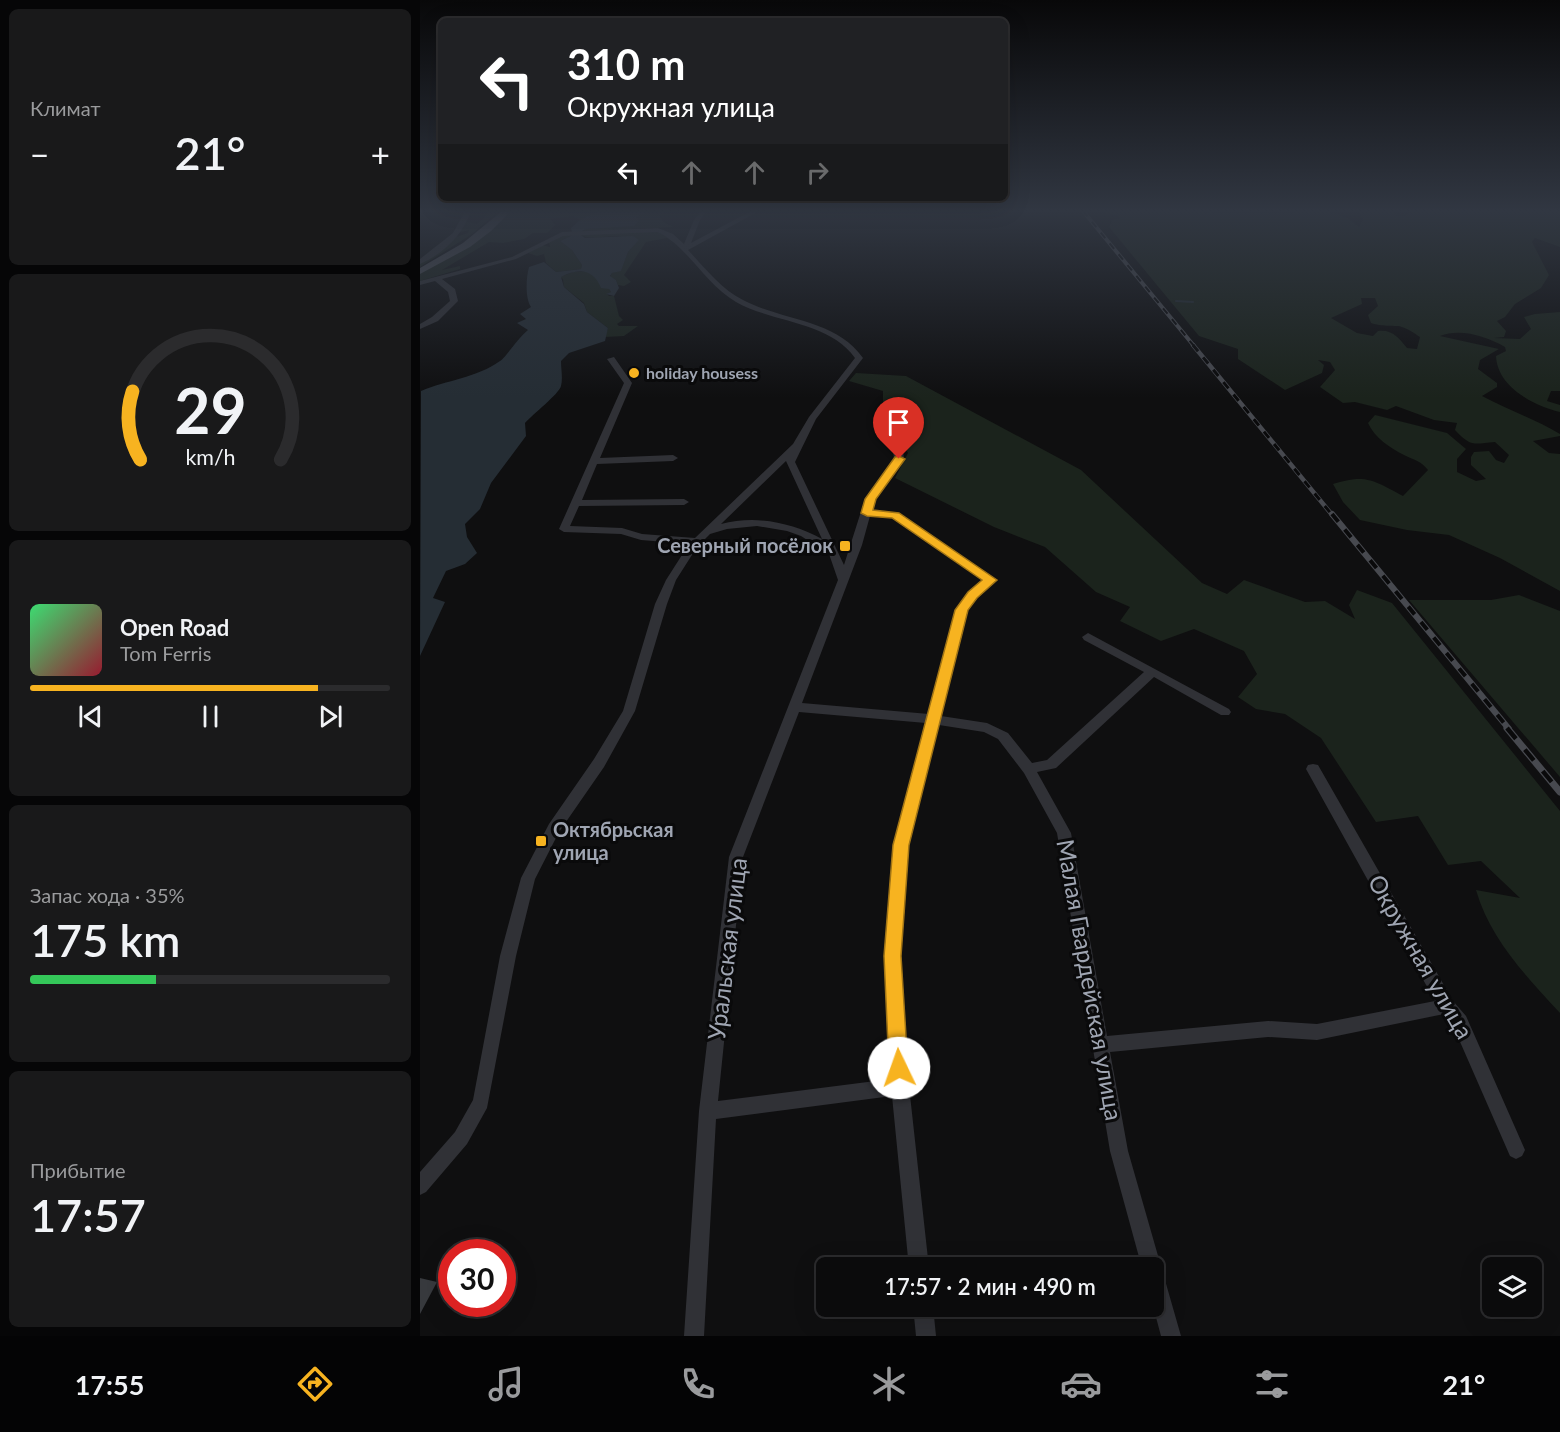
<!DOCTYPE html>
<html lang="ru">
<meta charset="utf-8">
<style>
:root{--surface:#0b0b0c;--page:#19191a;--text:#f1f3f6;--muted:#9a9b9d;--line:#2b2b2d;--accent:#f7b320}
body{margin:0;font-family:Lato,sans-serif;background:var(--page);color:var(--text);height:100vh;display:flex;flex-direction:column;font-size:22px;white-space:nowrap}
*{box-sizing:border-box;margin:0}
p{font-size:20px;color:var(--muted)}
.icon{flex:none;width:33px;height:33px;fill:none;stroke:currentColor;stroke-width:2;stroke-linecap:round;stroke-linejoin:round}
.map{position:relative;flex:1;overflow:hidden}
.side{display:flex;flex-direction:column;gap:9px;padding:9px;background:#060607;width:420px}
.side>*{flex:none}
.banner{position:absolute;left:18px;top:18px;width:570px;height:183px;border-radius:9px;box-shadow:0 6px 24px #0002,0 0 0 2px var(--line);background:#202124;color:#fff;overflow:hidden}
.controls{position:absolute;left:1062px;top:1257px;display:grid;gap:12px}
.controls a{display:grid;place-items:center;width:60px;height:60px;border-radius:9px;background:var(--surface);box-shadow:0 6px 24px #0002,0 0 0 2px var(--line);font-size:30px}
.speed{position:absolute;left:18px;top:1239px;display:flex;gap:12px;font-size:30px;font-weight:700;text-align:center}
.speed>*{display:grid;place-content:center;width:78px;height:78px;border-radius:50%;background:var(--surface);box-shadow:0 6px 24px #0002,0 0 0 2px var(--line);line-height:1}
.speed .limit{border:9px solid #d22;background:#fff;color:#111}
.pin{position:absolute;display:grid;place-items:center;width:51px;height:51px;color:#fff;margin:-62px -26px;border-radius:50% 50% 50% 0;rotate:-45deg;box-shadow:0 0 6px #0007}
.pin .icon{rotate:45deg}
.me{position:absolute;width:66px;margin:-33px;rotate:357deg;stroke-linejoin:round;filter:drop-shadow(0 0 4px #0008)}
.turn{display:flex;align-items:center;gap:21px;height:126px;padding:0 30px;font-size:27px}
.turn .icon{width:78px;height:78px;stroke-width:2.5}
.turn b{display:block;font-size:42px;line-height:51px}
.lanes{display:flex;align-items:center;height:57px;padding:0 30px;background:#0003;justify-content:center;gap:30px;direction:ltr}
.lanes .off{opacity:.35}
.big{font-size:45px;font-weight:600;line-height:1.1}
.side .widget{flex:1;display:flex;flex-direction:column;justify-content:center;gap:9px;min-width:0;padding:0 21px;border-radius:9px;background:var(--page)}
.side .dial{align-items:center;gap:0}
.dial svg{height:156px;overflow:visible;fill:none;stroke:var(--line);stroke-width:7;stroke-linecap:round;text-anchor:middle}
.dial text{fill:var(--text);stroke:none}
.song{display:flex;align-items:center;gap:18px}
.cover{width:72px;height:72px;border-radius:9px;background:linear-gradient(135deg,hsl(140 70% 55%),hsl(350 70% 35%))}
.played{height:6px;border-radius:3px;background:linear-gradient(90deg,var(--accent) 80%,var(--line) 80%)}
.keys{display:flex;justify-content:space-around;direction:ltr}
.heat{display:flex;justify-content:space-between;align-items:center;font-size:33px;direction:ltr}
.charge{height:9px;border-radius:4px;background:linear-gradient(90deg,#34c759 35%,var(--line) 0)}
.trip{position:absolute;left:396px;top:1257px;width:348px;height:60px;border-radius:9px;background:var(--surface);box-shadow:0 6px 24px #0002,0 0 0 2px var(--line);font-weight:600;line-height:60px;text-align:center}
.menu{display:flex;height:96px;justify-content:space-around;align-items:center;background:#040405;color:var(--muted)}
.menu .icon{width:42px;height:42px}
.menu .on{color:var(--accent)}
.menu b{font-size:27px;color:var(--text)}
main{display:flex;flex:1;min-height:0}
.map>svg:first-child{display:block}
</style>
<main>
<section class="side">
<div class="widget"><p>Климат</p>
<div class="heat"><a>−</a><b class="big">21°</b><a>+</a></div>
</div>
<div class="widget dial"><svg viewBox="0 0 100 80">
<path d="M14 69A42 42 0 1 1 86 69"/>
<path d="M14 69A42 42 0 0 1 10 34" stroke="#f7b320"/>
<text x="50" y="56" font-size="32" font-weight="700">29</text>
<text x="50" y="72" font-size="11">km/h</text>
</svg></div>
<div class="widget">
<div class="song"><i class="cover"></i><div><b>Open Road</b><p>Tom Ferris</p></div></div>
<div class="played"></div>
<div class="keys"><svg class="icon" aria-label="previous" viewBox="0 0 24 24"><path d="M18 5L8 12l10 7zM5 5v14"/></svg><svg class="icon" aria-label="pause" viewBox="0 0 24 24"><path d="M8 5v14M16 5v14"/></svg><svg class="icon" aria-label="next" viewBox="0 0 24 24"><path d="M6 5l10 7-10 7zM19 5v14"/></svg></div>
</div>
<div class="widget"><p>Запас хода · 35%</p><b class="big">175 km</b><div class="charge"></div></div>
<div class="widget"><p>Прибытие</p><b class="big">17:57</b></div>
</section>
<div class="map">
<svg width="1140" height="1336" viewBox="0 0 1140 1336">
<rect width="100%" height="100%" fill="#0f0f10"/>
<path fill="#1b231c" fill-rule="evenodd" d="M 68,211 L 79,211 L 52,234 L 0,267 L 0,263 L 36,237 L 48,233 L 49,230 L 40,232 L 47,222 L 57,224 L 64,218 Z
M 91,211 L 176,213 L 160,220 L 152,216 L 131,219 L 135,225 L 127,233 L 113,233 L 104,239 L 83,243 L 69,242 L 22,270 L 40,266 L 40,269 L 0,281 L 0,273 Z
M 229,211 L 247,211 L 239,215 L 243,222 L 254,227 L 164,231 L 165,229 L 186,227 Z
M 679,211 L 852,213 L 908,211 L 928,218 L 939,227 L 943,219 L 938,211 L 971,211 L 977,216 L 985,216 L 991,211 L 1140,211 L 1140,247 L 1115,238 L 1112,242 L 1129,275 L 1121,288 L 1095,304 L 1085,317 L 1077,321 L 1086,331 L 1084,337 L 1074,338 L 1100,339 L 1111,329 L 1104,317 L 1115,314 L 1140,312 L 1140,391 L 1131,391 L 1127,401 L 1140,405 L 1140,412 C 1113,406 1077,386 1076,356 L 1086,351 L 1085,347 C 1066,336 1040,328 1020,336 L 1079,349 L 1060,360 L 1058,369 L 1077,383 L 1077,387 L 1062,396 C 1088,410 1115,419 1140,434 L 1140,436 L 1113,441 L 1129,453 L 1140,454 L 1140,591 L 1080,558 L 1029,535 L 987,530 L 940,520 L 923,502 L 913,484 C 947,474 952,480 983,496 L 1008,470 C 1001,461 994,460 984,455 C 970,448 954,437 948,423 L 955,415 L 1027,433 L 1046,449 L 1037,459 L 1037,472 L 1056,481 L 1066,479 L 1051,465 L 1051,457 L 1054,452 L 1069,451 L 1076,460 L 1084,463 L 1089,455 L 1075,442 C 1053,444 1051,447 1035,430 L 1037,423 L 1014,420 L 976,406 L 967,410 L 935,402 L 923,403 L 900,387 L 915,370 L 910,362 L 898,360 L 904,365 L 902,373 L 865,390 L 818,359 L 818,349 L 779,336 L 689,227 L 692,220 L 700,218 L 699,216 ZM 941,298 L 955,298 L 958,306 L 948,315 L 951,323 C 964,327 966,325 977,326 C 984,326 994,333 1000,337 L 997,349 L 987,348 C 979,338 972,329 958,331 L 953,336 L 937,333 L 911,318 L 942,304 Z
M 227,230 L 242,233 L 258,245 L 247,238 L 226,242 L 204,275 L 211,282 L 204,286 L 198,285 L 196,280 L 190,277 L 192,273 L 201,270 L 208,252 L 219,240 C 212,239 205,237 198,236 C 187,235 169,241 159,234 Z
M 153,235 L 140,241 L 152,250 L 162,265 L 161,269 L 136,272 L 126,263 L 124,254 L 117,256 L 108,253 L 122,245 L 130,247 L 129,242 L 138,236 Z
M 168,271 L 189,289 L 191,292 L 187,294 L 189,296 L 194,296 L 199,316 L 203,320 L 197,324 L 199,326 L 218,326 L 204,336 L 185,337 L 188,328 L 167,312 L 164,303 L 144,287 L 143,279 L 140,277 L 153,272 Z
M 436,373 L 486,376 L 661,470 L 782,583 L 807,594 L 824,580 L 885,602 L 905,601 L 935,619 L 929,605 L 937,590 L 972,603 L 1140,811 L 1140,1013 C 1106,976 1070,939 1056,890 L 1100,898 L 1061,861 L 1028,865 L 998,816 L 956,822 L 901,738 L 865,714 L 836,709 L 818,697 L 837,674 L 824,651 L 774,629 L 741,641 L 700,621 L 710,607 L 676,592 L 625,547 L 574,527 L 475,478 L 488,453 L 463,413 L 463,391 L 429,381 Z
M 1099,595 L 1140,611 L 1140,777 L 989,600 L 1071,600 Z"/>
<path fill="#252d34" d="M 174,211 L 229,211 L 216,217 L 219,220 L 214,226 L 166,229 L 158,233 L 165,238 L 213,236 L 219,240 L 208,252 L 201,271 L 192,273 L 190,276 L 196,280 L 199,288 L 194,296 L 186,294 L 191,292 L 189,289 L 181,288 C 173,268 158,268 141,277 L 144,287 L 164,304 L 167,312 L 188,328 L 185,341 L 149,353 L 141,361 C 141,369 143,378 141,386 C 139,394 113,414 105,423 L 106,436 L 71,483 L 60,509 L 45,524 L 47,537 L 57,553 L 45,564 L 26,571 L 13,598 L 25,602 L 0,656 L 1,391 C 27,380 56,378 80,361 C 86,357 98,338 108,330 L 97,323 L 106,319 L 100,314 L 111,307 C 105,298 106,278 109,267 L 124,262 L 136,272 L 161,269 L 162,265 L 152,250 L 140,241 L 153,235 L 151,228 L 160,220 L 175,213 Z"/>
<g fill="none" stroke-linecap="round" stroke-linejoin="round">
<path stroke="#252d34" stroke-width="2" d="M 756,301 L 773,302"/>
</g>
<path fill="#383a3e" d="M 0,1278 L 17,1282 L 0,1314 Z"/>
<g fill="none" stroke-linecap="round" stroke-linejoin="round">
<path fill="#303136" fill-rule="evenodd" d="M 45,211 L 51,211 C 43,235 23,254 0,264 L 0,259 L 33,233 Z
M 281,211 L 287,211 L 280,220 L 271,243 L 331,211 L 339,211 L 268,250 C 285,268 301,289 323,300 C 363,321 416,319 443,358 L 396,419 L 375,462 L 424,565 L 445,499 L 474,459 L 473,450 L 478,447 L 483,450 L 484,459 L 455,499 L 452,510 L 479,513 L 575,580 L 556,598 L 548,610 L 521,716 L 567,723 L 588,733 L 612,763 L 627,760 L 724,672 L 664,640 L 662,637 L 668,633 L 809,709 L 811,712 L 809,715 L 801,715 L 734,677 L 636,768 L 617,772 L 651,833 L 687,1036 L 848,1021 L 897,1024 L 1015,1001 L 886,769 L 888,765 L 893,764 L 898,765 L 1033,1001 L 1046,1016 L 1105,1150 L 1102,1156 L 1096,1159 L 1090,1156 L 1034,1028 L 1024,1014 L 897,1040 L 848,1037 L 690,1052 L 708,1151 L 761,1336 L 741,1336 L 733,1306 L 734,1268 L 722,1268 L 690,1151 L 637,833 L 604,773 L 578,739 L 564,732 L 519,725 L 488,845 L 481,956 L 489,1086 L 509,1268 L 489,1268 L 472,1096 L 296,1119 L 284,1336 L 264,1336 L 279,1111 L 309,857 L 418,580 L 409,554 L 381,536 L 367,531 L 337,526 L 307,529 L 290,534 L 277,547 L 256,580 L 247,604 L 215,711 L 184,767 L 139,832 L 115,879 L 96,956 L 67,1108 L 47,1144 L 6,1192 L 0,1195 L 0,1172 L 35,1132 L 53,1100 L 80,956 L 101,878 L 129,824 L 174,759 L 203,711 L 235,604 L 246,580 L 269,544 L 221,540 L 201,534 L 144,532 L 139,529 L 204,383 L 187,359 L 194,357 L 212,383 L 180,458 L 253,455 L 258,458 L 253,461 L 177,464 L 162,500 L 264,499 L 269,502 L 264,505 L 159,506 L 150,526 L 202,528 L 222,534 L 275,538 L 373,444 L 389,417 L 435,358 C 409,321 353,323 316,302 C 285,284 265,243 237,232 L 143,236 L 96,259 L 22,279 L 35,289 L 38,301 L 18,321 L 0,329 L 0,324 L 12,317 L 30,301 L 28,292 L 15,281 L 0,285 L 0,281 L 92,257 L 142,232 L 238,228 L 253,234 L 264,244 L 274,220 ZM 366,461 L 402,539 C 371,522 335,515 301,524 ZM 450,516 L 472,518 L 563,580 L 548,592 L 536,610 L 509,714 L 382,703 L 442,545 ZM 379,712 L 506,723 L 474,845 L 465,956 L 471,1079 L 298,1101 L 323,857 Z
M 493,1306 L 513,1306 L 516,1336 L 496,1336 Z"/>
<path fill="#4c4e55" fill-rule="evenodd" d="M 82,211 L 91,211 L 71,231 L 50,247 L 0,274 L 0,268 L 43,243 Z"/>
<defs>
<path id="rail-far3" d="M 663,211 L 774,346"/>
<path id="rail-far2" d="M 773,345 L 913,516"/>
<path id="rail-far1" d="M 912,514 L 1089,729"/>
<path id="rail" d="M 1087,728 L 1140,792"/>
</defs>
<use href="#rail-far3" stroke="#47494f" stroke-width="4"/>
<use href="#rail-far2" stroke="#47494f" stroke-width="4.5"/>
<use href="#rail-far1" stroke="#47494f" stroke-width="6"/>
<use href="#rail" stroke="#47494f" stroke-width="7"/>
<use href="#rail-far3" stroke="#0a0a0b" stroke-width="2" stroke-dasharray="7" stroke-linecap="butt"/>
<use href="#rail-far2" stroke="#0a0a0b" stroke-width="3" stroke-dasharray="8" stroke-linecap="butt"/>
<use href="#rail-far1" stroke="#0a0a0b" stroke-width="4" stroke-dasharray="10" stroke-linecap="butt"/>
<use href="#rail" stroke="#0a0a0b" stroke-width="4.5" stroke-dasharray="14" stroke-linecap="butt"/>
</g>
<linearGradient id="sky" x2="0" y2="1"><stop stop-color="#080809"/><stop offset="0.53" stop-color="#313742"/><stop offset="1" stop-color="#313742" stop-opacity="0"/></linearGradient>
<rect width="1140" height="398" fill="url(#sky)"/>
<path fill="#f7b320" stroke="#a17415" stroke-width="1.5" d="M 479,456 L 485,459 L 456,499 L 453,510 L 479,513 L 577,580 L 557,598 L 548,610 L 489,845 L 481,956 L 488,1068 L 485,1075 L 479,1078 L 472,1075 L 469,1068 L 464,956 L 473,845 L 535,610 L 548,592 L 562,580 L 472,518 L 447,516 L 441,513 L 445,499 L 475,457 Z"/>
<g fill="#f7b320" stroke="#0a0a0b" stroke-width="2">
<circle cx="214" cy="373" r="6"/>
<rect x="419" y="540" width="12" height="12" rx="3"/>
<rect x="115" y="835" width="12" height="12" rx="3"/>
</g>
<g text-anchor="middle" stroke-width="6" stroke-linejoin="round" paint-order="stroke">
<g font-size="16" font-weight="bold" fill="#9fa5b2" stroke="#0a0a0b" text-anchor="start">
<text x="226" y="379">holiday housess</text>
</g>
<g font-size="20" font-weight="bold" fill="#9fa5b2" stroke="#0a0a0b" text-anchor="end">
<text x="413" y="553">Северный посёлок</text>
<text x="133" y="837" text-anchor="start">Октябрьская<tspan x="133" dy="23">улица</tspan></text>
</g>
<g font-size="24" fill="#9fa5b2" stroke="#0a0a0b">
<text transform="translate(308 949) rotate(-83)" y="8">Уральская улица</text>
<text transform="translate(1000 957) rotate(60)" y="8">Окружная улица</text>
<text transform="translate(669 980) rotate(80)" y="8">Малая Гвардейская улица</text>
</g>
</g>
</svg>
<div class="controls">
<a><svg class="icon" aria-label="layers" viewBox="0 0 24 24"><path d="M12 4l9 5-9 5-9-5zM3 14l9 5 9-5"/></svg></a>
</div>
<div class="speed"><div class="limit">30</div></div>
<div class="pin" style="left:479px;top:459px;background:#d93025"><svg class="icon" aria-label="arrive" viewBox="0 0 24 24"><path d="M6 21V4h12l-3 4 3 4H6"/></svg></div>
<svg class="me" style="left:479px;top:1068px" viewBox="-20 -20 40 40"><circle r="19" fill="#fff"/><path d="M0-13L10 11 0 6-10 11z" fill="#f7b320"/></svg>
<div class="trip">17:57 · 2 мин · 490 m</div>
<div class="banner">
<div class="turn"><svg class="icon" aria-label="left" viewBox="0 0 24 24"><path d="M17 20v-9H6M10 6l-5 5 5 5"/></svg><div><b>310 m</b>Окружная улица</div></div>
<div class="lanes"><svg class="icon" aria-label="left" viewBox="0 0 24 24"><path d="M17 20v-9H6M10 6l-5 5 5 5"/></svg><svg class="icon off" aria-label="ahead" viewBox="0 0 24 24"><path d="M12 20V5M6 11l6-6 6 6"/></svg><svg class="icon off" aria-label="ahead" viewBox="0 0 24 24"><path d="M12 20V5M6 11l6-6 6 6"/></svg><svg class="icon off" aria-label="right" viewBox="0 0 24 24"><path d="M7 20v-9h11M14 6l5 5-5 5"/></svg></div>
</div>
</div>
</main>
<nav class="menu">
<b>17:55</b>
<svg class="icon on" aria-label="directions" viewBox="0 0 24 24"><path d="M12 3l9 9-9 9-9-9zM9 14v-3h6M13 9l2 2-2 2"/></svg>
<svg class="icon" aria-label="music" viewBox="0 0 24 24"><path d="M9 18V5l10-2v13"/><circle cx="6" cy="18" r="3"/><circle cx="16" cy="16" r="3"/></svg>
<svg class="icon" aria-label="phone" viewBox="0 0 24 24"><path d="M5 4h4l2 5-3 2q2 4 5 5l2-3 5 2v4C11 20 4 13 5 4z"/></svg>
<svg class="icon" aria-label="climate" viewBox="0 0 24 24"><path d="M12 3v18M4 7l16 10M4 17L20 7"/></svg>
<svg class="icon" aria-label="car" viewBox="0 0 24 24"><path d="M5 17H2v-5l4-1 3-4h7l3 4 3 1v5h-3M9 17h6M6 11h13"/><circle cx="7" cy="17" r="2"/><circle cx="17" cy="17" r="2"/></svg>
<svg class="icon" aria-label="filters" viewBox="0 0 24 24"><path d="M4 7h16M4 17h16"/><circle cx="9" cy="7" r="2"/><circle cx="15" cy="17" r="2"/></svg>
<b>21°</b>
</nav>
